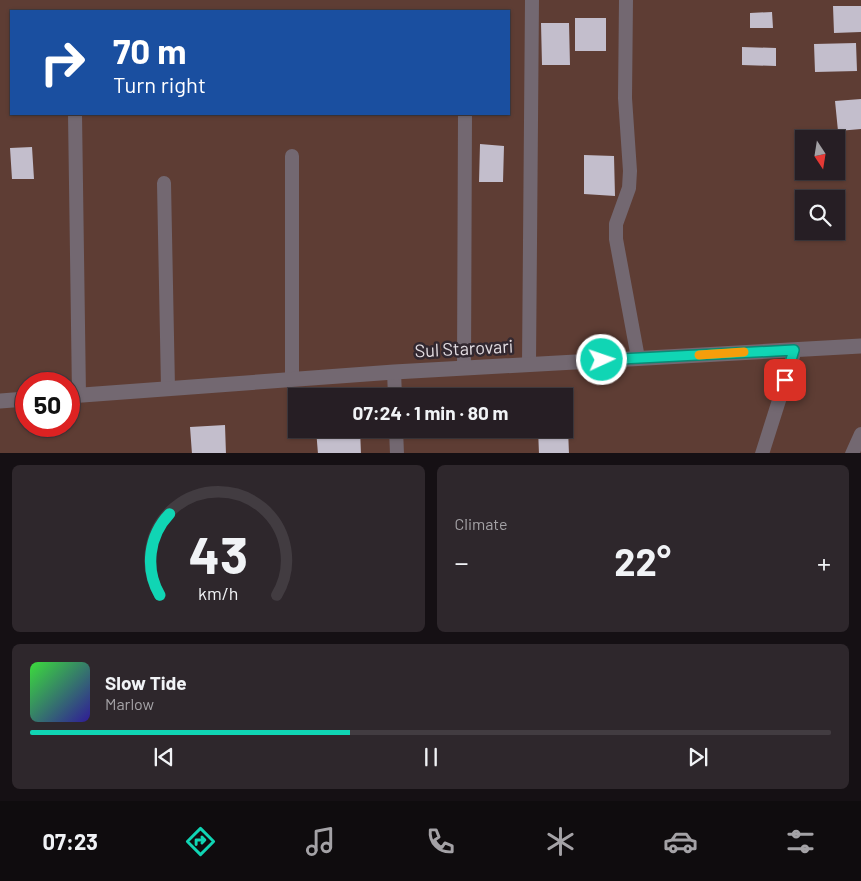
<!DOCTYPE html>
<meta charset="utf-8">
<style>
:root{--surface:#261e24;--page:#2e272c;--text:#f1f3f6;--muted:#a4a2a6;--line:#423c41;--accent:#10d5b4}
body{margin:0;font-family:Barlow,sans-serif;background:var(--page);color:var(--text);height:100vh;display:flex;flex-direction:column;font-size:19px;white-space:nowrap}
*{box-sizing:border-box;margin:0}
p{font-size:16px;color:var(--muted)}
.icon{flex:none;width:28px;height:28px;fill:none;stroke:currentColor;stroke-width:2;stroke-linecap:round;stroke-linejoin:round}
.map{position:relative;height:453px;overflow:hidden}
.panel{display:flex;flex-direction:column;gap:12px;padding:12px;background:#151014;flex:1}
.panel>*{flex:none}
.banner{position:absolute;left:10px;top:10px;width:500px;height:105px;border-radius:0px;box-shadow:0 1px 4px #0004,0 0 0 1px var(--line);background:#1a4fa0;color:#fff;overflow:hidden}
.needle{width:32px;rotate:168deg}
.buttons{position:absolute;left:795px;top:130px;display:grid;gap:10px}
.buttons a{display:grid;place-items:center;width:50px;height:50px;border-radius:0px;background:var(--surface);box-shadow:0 1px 4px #0004,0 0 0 1px var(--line);font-size:25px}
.speed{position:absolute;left:15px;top:372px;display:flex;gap:10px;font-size:25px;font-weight:700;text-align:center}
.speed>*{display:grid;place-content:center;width:65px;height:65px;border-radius:50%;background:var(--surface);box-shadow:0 1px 4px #0004,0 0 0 1px var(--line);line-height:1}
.speed .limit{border:8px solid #d22;background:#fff;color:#111}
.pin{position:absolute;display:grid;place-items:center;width:42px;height:42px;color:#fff;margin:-21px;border-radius:10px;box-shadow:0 2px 8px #0006}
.me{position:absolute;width:55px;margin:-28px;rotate:87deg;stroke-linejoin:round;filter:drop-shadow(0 0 4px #0008)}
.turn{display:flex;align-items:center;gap:18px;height:105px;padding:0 20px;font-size:22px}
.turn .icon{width:65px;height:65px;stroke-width:2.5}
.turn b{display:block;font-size:35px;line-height:42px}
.big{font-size:38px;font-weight:700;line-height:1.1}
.panel .tile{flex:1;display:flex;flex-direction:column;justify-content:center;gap:8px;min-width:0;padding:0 18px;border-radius:8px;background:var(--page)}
.panel .dial{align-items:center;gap:0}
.dial svg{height:130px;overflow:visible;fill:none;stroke:var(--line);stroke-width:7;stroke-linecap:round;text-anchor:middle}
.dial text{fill:var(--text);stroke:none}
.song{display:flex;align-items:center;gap:15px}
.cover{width:60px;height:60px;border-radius:8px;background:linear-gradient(135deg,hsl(120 70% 55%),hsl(250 70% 35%))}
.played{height:5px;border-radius:2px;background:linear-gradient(90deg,var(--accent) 40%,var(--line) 40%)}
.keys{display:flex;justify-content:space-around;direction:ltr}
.heat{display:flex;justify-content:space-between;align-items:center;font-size:28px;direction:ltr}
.panel .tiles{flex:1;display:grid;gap:12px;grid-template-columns:1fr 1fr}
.tile:last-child{grid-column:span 2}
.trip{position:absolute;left:288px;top:388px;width:285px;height:50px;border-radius:0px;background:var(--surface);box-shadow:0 1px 4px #0004,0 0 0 1px var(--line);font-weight:700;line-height:50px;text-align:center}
.menu{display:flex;height:80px;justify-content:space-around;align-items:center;background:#0f0c0e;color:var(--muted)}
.menu .icon{width:35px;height:35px}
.menu .current{color:var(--accent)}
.menu b{font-size:22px;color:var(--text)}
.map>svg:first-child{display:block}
</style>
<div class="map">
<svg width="861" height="454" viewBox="0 0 861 454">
<rect width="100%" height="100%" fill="#322830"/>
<path fill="#5e3d34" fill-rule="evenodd" d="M 0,0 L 861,0 L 861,453 L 0,453 ZM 11,11 L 509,11 L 509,114 L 11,114 ZM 804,139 L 836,139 L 836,171 L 804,171 ZM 804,199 L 836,199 L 836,231 L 804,231 ZM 26,384 L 69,384 L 69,426 L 26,426 ZM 296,396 L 564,396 L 564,429 L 296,429 Z"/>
<path fill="#c3becc" d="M 833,6 L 861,6 L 861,32 L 834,33 Z
M 772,12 L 773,28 L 750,28 L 750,13 Z
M 575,18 L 606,18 L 606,51 L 575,51 Z
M 541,23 L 569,23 L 570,65 L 542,65 Z
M 856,43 L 857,71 L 815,72 L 814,44 Z
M 742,47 L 776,48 L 776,66 L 742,65 Z
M 861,99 L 861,129 L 838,131 L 835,101 Z
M 480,144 L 504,146 L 503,182 L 479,182 Z
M 32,147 L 34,179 L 12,179 L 10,148 Z
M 584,155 L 614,156 L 615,196 L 584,194 Z
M 564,403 L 567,403 L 569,454 L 539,454 L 538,429 L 564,429 Z
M 225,425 L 226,454 L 192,454 L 190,427 Z
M 316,429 L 360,429 L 361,454 L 318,454 Z"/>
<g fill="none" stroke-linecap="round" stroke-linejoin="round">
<path stroke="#736871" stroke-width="14" d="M 626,0 L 625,98 L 630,171 L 629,188 L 616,224 L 616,239 L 638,358
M 75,114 L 79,395
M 164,183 L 168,388
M 529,364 L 532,0
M 464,368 L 465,114
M 394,372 L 395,396
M 292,379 L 292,156
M 396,429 L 397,454
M 762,454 L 795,350
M 852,454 L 861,434"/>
<path stroke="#736871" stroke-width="15" d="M 69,396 L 394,372 L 861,346
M 0,401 L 26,399"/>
</g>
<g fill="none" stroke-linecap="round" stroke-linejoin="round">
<defs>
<path id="route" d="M 602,360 L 794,350 L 785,380"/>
</defs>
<use href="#route" stroke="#0a8a75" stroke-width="12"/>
<use href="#route" stroke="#10d5b4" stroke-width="9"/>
<path stroke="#f59e0b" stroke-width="9" d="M 699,355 L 744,352"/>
</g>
<g text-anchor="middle" stroke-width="5" stroke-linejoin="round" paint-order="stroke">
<g font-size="18" fill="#e2dce1" stroke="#322830">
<text transform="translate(464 349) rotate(-3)" y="6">Sul Starovari</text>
</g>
</g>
</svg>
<div class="buttons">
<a><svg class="needle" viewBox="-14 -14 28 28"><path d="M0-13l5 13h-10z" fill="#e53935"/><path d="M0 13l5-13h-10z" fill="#a4a2a6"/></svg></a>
<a><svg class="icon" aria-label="search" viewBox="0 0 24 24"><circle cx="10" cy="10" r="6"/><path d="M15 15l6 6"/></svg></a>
</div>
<div class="speed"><div class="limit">50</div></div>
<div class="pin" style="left:785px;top:380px;background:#d93025"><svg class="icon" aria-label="arrive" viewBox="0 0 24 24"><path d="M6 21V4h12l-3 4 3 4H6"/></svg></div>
<svg class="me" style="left:602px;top:360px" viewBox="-20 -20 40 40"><circle r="17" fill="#10d5b4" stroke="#fff" stroke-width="3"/><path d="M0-11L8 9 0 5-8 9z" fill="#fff"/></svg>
<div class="trip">07:24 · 1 min · 80 m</div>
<div class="banner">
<div class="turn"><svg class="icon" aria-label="right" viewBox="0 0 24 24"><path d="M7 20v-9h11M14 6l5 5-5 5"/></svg><div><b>70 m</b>Turn right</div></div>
</div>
</div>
<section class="panel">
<div class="tiles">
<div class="tile dial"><svg viewBox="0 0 100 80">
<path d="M14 69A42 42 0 1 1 86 69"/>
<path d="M14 69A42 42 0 0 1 20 19" stroke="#10d5b4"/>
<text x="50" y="56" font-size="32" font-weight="700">43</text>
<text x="50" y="72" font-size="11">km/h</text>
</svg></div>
<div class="tile"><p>Climate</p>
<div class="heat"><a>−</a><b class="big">22°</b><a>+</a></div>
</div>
<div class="tile">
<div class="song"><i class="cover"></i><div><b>Slow Tide</b><p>Marlow</p></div></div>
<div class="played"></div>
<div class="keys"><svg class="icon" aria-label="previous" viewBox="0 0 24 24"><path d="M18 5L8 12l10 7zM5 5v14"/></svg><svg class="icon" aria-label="pause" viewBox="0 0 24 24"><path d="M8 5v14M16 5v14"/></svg><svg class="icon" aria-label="next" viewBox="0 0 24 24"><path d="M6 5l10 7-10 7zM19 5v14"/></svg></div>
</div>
</div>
</section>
<nav class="menu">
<b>07:23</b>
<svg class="icon current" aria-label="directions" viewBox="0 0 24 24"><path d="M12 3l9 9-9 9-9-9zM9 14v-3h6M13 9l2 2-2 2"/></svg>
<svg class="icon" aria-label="music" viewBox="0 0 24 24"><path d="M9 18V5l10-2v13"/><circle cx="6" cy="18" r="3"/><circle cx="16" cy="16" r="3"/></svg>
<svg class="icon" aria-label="phone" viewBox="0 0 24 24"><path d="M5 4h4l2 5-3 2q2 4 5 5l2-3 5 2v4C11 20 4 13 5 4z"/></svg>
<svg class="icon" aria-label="climate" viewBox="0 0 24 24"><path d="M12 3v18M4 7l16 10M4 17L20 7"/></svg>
<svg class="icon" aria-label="car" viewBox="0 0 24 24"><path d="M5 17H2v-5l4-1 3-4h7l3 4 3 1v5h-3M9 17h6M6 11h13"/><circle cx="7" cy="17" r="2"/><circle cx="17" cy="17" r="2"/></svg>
<svg class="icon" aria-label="filters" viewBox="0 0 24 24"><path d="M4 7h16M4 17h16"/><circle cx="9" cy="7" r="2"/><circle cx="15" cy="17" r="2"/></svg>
</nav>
